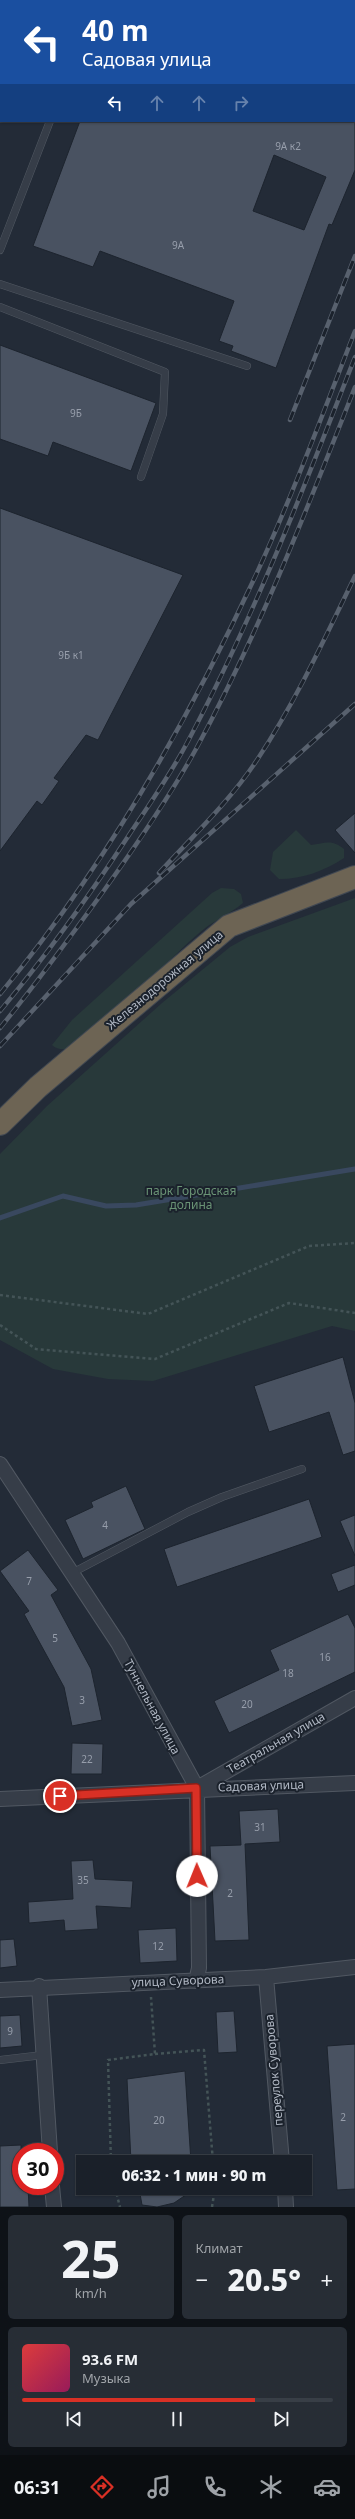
<!DOCTYPE html>
<html lang="ru">
<meta charset="utf-8">
<style>
:root{--surface:#1a2029;--page:#272d35;--text:#f1f3f6;--muted:#9fa3a8;--line:#383e46;--accent:#d93025}
body{margin:0;font-family:"Noto Sans",sans-serif;background:var(--page);color:var(--text);height:100vh;display:flex;flex-direction:column;font-size:15px;white-space:nowrap}
*{box-sizing:border-box;margin:0}
p{font-size:13px;color:var(--muted)}
.icon{flex:none;width:22px;height:22px;fill:none;stroke:currentColor;stroke-width:2;stroke-linecap:round;stroke-linejoin:round}
.map{position:relative;height:2207px;overflow:hidden}
.panel{display:flex;flex-direction:column;gap:8px;padding:8px;background:#0e1217;flex:1}
.panel>*{flex:none}
.top-card{position:absolute;left:0px;top:0px;width:355px;height:122px;box-shadow:0 1px 3px #0004,0 0 0 1px var(--line);background:#1a4fa0;color:#fff;overflow:hidden}
.speed{position:absolute;left:12px;top:2143px;display:flex;gap:8px;font-size:20px;font-weight:700;text-align:center}
.speed>*{display:grid;place-content:center;width:52px;height:52px;border-radius:50%;background:var(--surface);box-shadow:0 1px 3px #0004,0 0 0 1px var(--line);line-height:1}
.speed .limit{border:6px solid #d22;background:#fff;color:#111}
.pin{position:absolute;display:grid;place-items:center;width:34px;height:34px;color:#fff;margin:-17px;border:2px solid #fff;border-radius:50%;box-shadow:0 1px 4px #0007}
.me{position:absolute;width:44px;margin:-22px;rotate:359deg;stroke-linejoin:round;filter:drop-shadow(0 0 3px #0008)}
.turn{display:flex;align-items:center;gap:14px;height:84px;padding:0 16px;font-size:18px}
.turn .icon{width:52px;height:52px;stroke-width:2.5}
.turn b{display:block;font-size:28px;line-height:34px}
.lanes{display:flex;align-items:center;height:38px;padding:0 16px;background:#0003;justify-content:center;gap:20px;direction:ltr}
.lanes .off{opacity:.35}
.big{font-size:30px;font-weight:800;line-height:1.1}
.panel .tile{flex:1;display:flex;flex-direction:column;justify-content:center;gap:6px;min-width:0;padding:0 14px;border-radius:6px;background:var(--page)}
.panel .dial{align-items:center;gap:0}
.dial b{font-size:52px;line-height:1}
.song{display:flex;align-items:center;gap:12px}
.cover{width:48px;height:48px;border-radius:6px;background:linear-gradient(135deg,hsl(0 70% 55%),hsl(330 70% 35%))}
.played{height:4px;border-radius:2px;background:linear-gradient(90deg,var(--accent) 75%,var(--line) 75%)}
.keys{display:flex;justify-content:space-around;direction:ltr}
.heat{display:flex;justify-content:space-between;align-items:center;font-size:22px;direction:ltr}
.panel .tiles{flex:1;display:grid;gap:8px;grid-template-columns:1fr 1fr}
.tile:last-child{grid-column:span 2}
.trip{position:absolute;left:76px;top:2155px;width:236px;height:40px;border-radius:0px;background:var(--surface);box-shadow:0 1px 3px #0004,0 0 0 1px var(--line);font-weight:800;line-height:40px;text-align:center}
.dock{display:flex;height:64px;justify-content:space-around;align-items:center;background:#0a0d10;color:var(--muted)}
.dock .icon{width:28px;height:28px}
.dock .current{color:var(--accent)}
.dock b{font-size:18px;color:var(--text)}
.map>svg:first-child{display:block}
</style>
<div class="map">
<svg width="355" height="2207" viewBox="0 0 355 2207">
<rect width="100%" height="100%" fill="#232b37"/>
<path fill="#28393a" d="M 296,830 L 311,845 C 325,843 332,839 344,849 L 344,858 C 324,871 303,879 279,879 L 270,870 L 273,852 Z
M 221,888 L 234,889 L 241,894 L 243,903 C 229,915 212,921 198,934 C 177,952 159,972 138,991 C 117,1010 96,1029 74,1048 C 66,1049 58,1051 52,1045 L 72,1020 L 212,893 Z
M 355,898 L 355,1331 L 332,1326 L 153,1381 L 108,1379 L 53,1369 L 0,1340 L 0,1154 L 47,1106 L 162,1003 L 230,947 L 248,937 Z"/>
<g fill="none" stroke-linecap="round" stroke-linejoin="round">
<path stroke="#39485f" stroke-width="5" d="M 0,1218 L 63,1196 L 106,1206 L 136,1205 L 355,1169"/>
</g>
<path fill="#495261" stroke="#1d242e" fill-rule="evenodd" d="M 80,121 L 355,121 L 355,170 L 332,225 L 329,224 L 276,368 L 231,351 L 233,346 L 219,341 L 234,301 L 100,251 L 93,267 L 33,246 ZM 274,155 L 326,177 L 304,230 L 253,211 Z
M 0,345 L 156,403 L 131,471 L 53,442 L 48,456 L 0,439 Z
M 0,508 L 183,575 L 98,740 L 86,735 L 54,778 L 59,781 L 42,805 L 37,801 L 0,851 Z
M 355,813 L 355,853 L 335,830 Z
M 343,1357 L 355,1403 L 355,1451 L 343,1455 L 329,1412 L 269,1432 L 254,1386 Z
M 126,1486 L 145,1529 L 83,1559 L 65,1520 L 93,1507 L 91,1502 Z
M 309,1499 L 322,1537 L 177,1587 L 164,1549 Z
M 355,1515 L 355,1556 L 340,1521 Z
M 28,1550 L 58,1590 L 51,1595 L 91,1669 L 102,1720 L 72,1726 L 64,1687 L 24,1614 L 29,1611 L 0,1571 Z
M 355,1565 L 355,1585 L 338,1592 L 331,1574 Z
M 348,1614 L 355,1628 L 355,1672 L 229,1733 L 214,1701 L 279,1670 L 270,1650 Z
M 72,1743 L 103,1744 L 102,1774 L 71,1774 Z
M 278,1809 L 280,1842 L 245,1844 L 249,1940 L 215,1941 L 210,1846 L 241,1845 L 239,1811 Z
M 93,1860 L 95,1879 L 133,1881 L 131,1908 L 96,1906 L 98,1929 L 65,1931 L 64,1920 L 29,1923 L 28,1902 L 73,1899 L 71,1861 Z
M 176,1928 L 177,1961 L 140,1963 L 138,1930 Z
M 14,1939 L 17,1966 L 0,1968 L 0,1940 Z
M 234,2011 L 237,2052 L 218,2053 L 216,2012 Z
M 20,2015 L 22,2046 L 0,2048 L 0,2016 Z
M 355,2044 L 355,2189 L 337,2190 L 327,2046 Z
M 185,2071 L 191,2162 L 131,2162 L 127,2079 Z
M 21,2145 L 21,2186 L 28,2186 L 29,2207 L 0,2207 L 0,2146 Z
M 139,2188 L 196,2188 L 174,2203 L 157,2207 L 142,2205 Z"/>
<g fill="none" stroke-linecap="round" stroke-linejoin="round">
<defs>
<path id="lane" d="M 151,0 L 154,1
M 145,1 L 146,0
M 0,41 L 1,41
M 354,78 L 355,79
M 0,250 L 50,121
M 0,284 L 247,366
M 0,307 L 165,372 L 163,414 L 141,477
M 72,1573 L 188,1512 L 222,1497 L 302,1469
M 0,2060 L 43,2055"/>
<path id="street" d="M 0,1464 L 118,1643 L 197,1788 L 199,1968 L 196,1981
M 199,1787 L 355,1698
M 0,1799 L 355,1783
M 266,1977 L 282,2162
M 39,1986 L 50,2152
M 0,1990 L 266,1977 L 355,1967
M 52,2186 L 54,2207
M 285,2188 L 286,2207"/>
<path id="highway" d="M 0,1124 L 38,1087 L 229,926 L 355,877"/>
</defs>
<use href="#lane" stroke="#515862" stroke-width="8"/>
<use href="#street" stroke="#515862" stroke-width="16"/>
<use href="#highway" stroke="#414852" stroke-width="24"/>
<path stroke="#445457" stroke-width="2.5" stroke-dasharray="3 3" stroke-linecap="butt" d="M 0,1295 L 148,1314 L 309,1246 L 355,1243
M 0,1325 L 36,1349 L 155,1359 L 289,1303 L 355,1313
M 155,2054 L 204,2050 L 213,2162
M 111,2162 L 108,2060 L 155,2054 L 151,1997
M 115,2188 L 120,2207
M 212,2207 L 215,2188"/>
<use href="#lane" stroke="#363d48" stroke-width="7"/>
<use href="#street" stroke="#363d48" stroke-width="14"/>
<use href="#highway" stroke="#6d6454" stroke-width="22"/>
<defs>
<path id="rail" d="M 290,420 L 355,256
M 159,873 C 192,837 230,801 257,760 C 295,703 325,638 355,576
M 0,994 C 104,868 186,725 255,577 C 292,497 323,413 355,331
M 0,1011 C 47,955 89,896 129,835 C 149,805 170,775 187,743 C 253,619 304,488 355,357
M 0,1028 C 37,983 71,936 105,889 C 137,844 169,798 196,749 C 259,633 307,509 355,387
M 0,1046 L 131,904 L 355,704"/>
</defs>
<use href="#rail" stroke="#58616e" stroke-width="4.5"/>
<use href="#rail" stroke="#1b222c" stroke-width="3" stroke-dasharray="9" stroke-linecap="butt"/>
</g>
<g fill="none" stroke-linecap="round" stroke-linejoin="round">
<defs>
<path id="route" d="M 60,1796 L 196,1788 L 197,1876"/>
</defs>
<use href="#route" stroke="#8d1f18" stroke-width="10"/>
<use href="#route" stroke="#d93025" stroke-width="7"/>
</g>
<g text-anchor="middle" stroke-width="4" stroke-linejoin="round" paint-order="stroke">
<g font-size="10" fill="#979eab">
<text x="288" y="150">9А к2</text>
<text x="178" y="249">9А</text>
<text x="76" y="417">9Б</text>
<text x="71" y="659">9Б к1</text>
<text x="105" y="1529">4</text>
<text x="29" y="1585">7</text>
<text x="55" y="1642">5</text>
<text x="325" y="1661">16</text>
<text x="288" y="1677">18</text>
<text x="82" y="1704">3</text>
<text x="247" y="1708">20</text>
<text x="87" y="1763">22</text>
<text x="260" y="1831">31</text>
<text x="83" y="1884">35</text>
<text x="230" y="1897">2</text>
<text x="158" y="1950">12</text>
<text x="10" y="2035">9</text>
<text x="343" y="2121">2</text>
<text x="159" y="2124">20</text>
</g>
<g font-size="12" fill="#b1b8c4" stroke="#1b222c">
<text transform="translate(165 980) rotate(-40)" y="4">Железнодорожная улица</text>
<text transform="translate(152 1707) rotate(62)" y="4">Туннельная улица</text>
<text transform="translate(276 1743) rotate(-30)" y="4">Театральная улица</text>
<text transform="translate(261 1786) rotate(-2)" y="4">Садовая улица</text>
<text transform="translate(178 1981) rotate(-2)" y="4">улица Суворова</text>
<text transform="translate(274 2070) rotate(-95)" y="4">переулок Суворова</text>
</g>
<g font-size="12" fill="#6a9375" stroke="#1b222c">
<text x="191" y="1195">парк Городская<tspan x="191" dy="14">долина</tspan></text>
</g>
</g>
</svg>
<div class="speed"><div class="limit">30</div></div>
<div class="pin" style="left:60px;top:1796px;background:#d93025"><svg class="icon" aria-label="arrive" viewBox="0 0 24 24"><path d="M6 21V4h12l-3 4 3 4H6"/></svg></div>
<svg class="me" style="left:197px;top:1876px" viewBox="-20 -20 40 40"><circle r="19" fill="#fff"/><path d="M0-13L10 11 0 6-10 11z" fill="#d93025"/></svg>
<div class="trip">06:32 · 1 мин · 90 m</div>
<div class="top-card">
<div class="turn"><svg class="icon" aria-label="left" viewBox="0 0 24 24"><path d="M17 20v-9H6M10 6l-5 5 5 5"/></svg><div><b>40 m</b>Садовая улица</div></div>
<div class="lanes"><svg class="icon" aria-label="left" viewBox="0 0 24 24"><path d="M17 20v-9H6M10 6l-5 5 5 5"/></svg><svg class="icon off" aria-label="ahead" viewBox="0 0 24 24"><path d="M12 20V5M6 11l6-6 6 6"/></svg><svg class="icon off" aria-label="ahead" viewBox="0 0 24 24"><path d="M12 20V5M6 11l6-6 6 6"/></svg><svg class="icon off" aria-label="right" viewBox="0 0 24 24"><path d="M7 20v-9h11M14 6l5 5-5 5"/></svg></div>
</div>
</div>
<section class="panel">
<div class="tiles">
<div class="tile dial"><b>25</b><p>km/h</p></div>
<div class="tile"><p>Климат</p>
<div class="heat"><a>−</a><b class="big">20.5°</b><a>+</a></div>
</div>
<div class="tile">
<div class="song"><i class="cover"></i><div><b>93.6 FM</b><p>Музыка</p></div></div>
<div class="played"></div>
<div class="keys"><svg class="icon" aria-label="previous" viewBox="0 0 24 24"><path d="M18 5L8 12l10 7zM5 5v14"/></svg><svg class="icon" aria-label="pause" viewBox="0 0 24 24"><path d="M8 5v14M16 5v14"/></svg><svg class="icon" aria-label="next" viewBox="0 0 24 24"><path d="M6 5l10 7-10 7zM19 5v14"/></svg></div>
</div>
</div>
</section>
<nav class="dock">
<b>06:31</b>
<svg class="icon current" aria-label="directions" viewBox="0 0 24 24"><path d="M12 3l9 9-9 9-9-9zM9 14v-3h6M13 9l2 2-2 2"/></svg>
<svg class="icon" aria-label="music" viewBox="0 0 24 24"><path d="M9 18V5l10-2v13"/><circle cx="6" cy="18" r="3"/><circle cx="16" cy="16" r="3"/></svg>
<svg class="icon" aria-label="phone" viewBox="0 0 24 24"><path d="M5 4h4l2 5-3 2q2 4 5 5l2-3 5 2v4C11 20 4 13 5 4z"/></svg>
<svg class="icon" aria-label="climate" viewBox="0 0 24 24"><path d="M12 3v18M4 7l16 10M4 17L20 7"/></svg>
<svg class="icon" aria-label="car" viewBox="0 0 24 24"><path d="M5 17H2v-5l4-1 3-4h7l3 4 3 1v5h-3M9 17h6M6 11h13"/><circle cx="7" cy="17" r="2"/><circle cx="17" cy="17" r="2"/></svg>
</nav>
